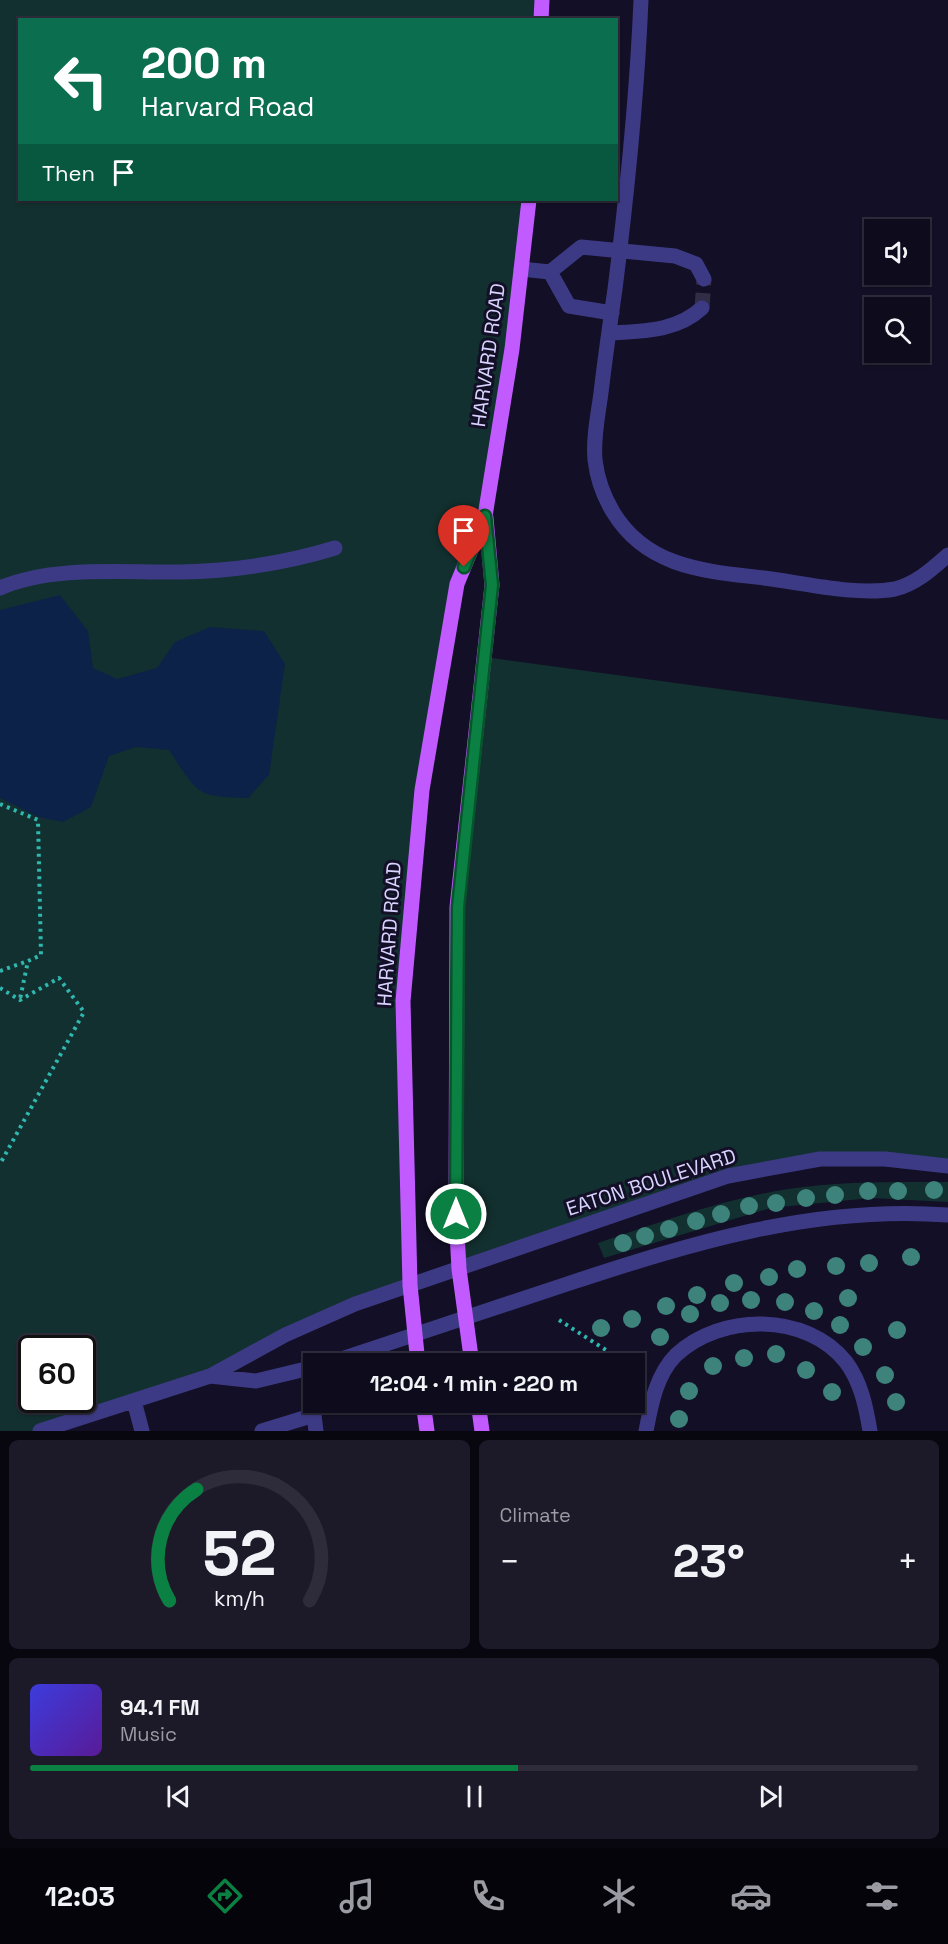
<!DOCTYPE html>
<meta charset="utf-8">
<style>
:root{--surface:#0e0b1c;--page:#1c1929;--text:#f1f3f6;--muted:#9b9ba3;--line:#2e2b3b;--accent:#0b8043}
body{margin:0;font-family:"Space Grotesk",sans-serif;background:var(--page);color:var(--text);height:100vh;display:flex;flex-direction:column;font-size:22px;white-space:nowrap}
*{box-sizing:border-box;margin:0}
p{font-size:20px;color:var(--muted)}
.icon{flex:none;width:33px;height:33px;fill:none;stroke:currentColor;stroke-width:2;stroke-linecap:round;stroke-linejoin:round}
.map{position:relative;height:1431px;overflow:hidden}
.sheet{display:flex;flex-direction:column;gap:9px;padding:9px;background:#08060f;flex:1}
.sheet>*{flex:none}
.guide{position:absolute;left:18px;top:18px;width:600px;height:183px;border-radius:0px;box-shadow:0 2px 4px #0004,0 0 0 2px var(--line);background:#0b6e4f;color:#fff;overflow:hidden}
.controls{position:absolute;left:864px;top:219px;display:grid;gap:12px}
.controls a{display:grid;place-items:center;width:66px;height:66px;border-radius:0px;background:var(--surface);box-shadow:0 2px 4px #0004,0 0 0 2px var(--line);font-size:30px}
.speed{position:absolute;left:18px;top:1335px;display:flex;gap:12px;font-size:30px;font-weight:700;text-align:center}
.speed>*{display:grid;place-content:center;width:78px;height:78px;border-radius:50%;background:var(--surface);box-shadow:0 2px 4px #0004,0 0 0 2px var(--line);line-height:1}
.speed .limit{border:3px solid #111;border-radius:9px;background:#fff;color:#111}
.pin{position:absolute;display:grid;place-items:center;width:51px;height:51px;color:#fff;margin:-62px -26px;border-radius:50% 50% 50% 0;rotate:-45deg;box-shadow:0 0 6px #0007}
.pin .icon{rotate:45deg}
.me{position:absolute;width:66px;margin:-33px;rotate:0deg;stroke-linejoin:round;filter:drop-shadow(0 0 4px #0008)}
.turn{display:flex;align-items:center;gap:21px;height:126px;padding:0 24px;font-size:27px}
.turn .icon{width:78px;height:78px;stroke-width:2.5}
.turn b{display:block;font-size:42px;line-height:51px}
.then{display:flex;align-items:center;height:57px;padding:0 24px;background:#0003;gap:12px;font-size:22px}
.big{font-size:45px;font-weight:800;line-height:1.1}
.sheet .widget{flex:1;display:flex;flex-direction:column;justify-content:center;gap:9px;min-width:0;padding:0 21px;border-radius:9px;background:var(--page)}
.sheet .dial{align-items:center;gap:0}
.dial svg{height:156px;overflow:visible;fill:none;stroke:var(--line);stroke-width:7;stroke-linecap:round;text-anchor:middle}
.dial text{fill:var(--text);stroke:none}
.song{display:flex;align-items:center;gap:18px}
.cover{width:72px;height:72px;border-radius:9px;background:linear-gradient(135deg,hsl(240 70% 55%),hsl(270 70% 35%))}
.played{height:6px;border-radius:3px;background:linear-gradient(90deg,var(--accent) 55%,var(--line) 55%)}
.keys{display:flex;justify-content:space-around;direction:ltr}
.heat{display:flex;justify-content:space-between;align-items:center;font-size:33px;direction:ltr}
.sheet .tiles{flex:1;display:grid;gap:9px;grid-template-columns:1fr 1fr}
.widget:last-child{grid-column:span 2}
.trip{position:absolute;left:303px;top:1353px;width:342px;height:60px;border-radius:0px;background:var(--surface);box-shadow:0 2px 4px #0004,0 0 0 2px var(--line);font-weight:800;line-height:60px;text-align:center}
.tab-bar{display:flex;height:96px;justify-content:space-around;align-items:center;background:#06040b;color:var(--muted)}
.tab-bar .icon{width:42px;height:42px}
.tab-bar .active{color:var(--accent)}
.tab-bar b{font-size:27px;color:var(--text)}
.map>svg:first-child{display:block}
</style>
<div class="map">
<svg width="948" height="1431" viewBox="0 0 948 1431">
<rect width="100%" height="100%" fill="#130f26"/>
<path fill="#12302f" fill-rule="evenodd" d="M 0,0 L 542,0 L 541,20 L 20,20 L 20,200 L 529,200 L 485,516 L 457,584 L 422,790 L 403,1001 L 410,1285 L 210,1376 L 40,1431 L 0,1431 ZM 32,1348 L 82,1348 L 82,1400 L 32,1400 Z
M 485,657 L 948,720 L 948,1166 L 885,1159 L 728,1176 L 459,1269 L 457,907 Z
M 948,1182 L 948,1202 L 871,1198 L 771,1208 L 604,1258 L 598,1243 C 660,1222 723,1199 788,1189 C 840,1181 895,1182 948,1182 Z"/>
<path fill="#0c2248" d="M 60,595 L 88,631 L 93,668 L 117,679 L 157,668 L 175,642 L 210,627 L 264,631 L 285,664 L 269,775 L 248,798 C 194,797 198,793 169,750 L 136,747 L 109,756 L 91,807 L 63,822 L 38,817 L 0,798 L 0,610 Z"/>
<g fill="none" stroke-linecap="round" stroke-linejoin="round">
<path stroke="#312d47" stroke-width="15" stroke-dasharray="15 8" stroke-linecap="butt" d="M 702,308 L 704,279"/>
<path stroke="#2fb8b0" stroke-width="4" stroke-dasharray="3 4.5" stroke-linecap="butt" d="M 0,804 L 38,820 L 41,955 L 28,961 L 20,999
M 0,971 L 28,961
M 0,988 L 20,1000 L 59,978 L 84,1012 L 0,1164
M 559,1320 L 609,1352 L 621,1364"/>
<path stroke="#3d3a85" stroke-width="15" d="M 641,0 C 637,96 627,194 615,289 C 610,324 605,358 601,393 C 598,415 593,438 595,460 C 597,477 604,497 613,512 C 647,568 705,571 764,578 C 803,583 856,596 895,589 C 916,584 932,569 948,555
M 521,269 L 550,272 L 581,247 L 675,256 L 696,264 L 704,279
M 550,272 L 569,306 L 612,313
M 609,333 C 642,331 676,332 702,308
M 0,588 C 53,565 125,573 181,572 C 232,571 286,563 335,548
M 326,1364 C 406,1338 487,1310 567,1284 C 692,1243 814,1205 948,1215
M 210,1376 L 256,1381 L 314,1367
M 134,1401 L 142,1431
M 40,1431 L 210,1376 L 285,1335 L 355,1304 L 728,1176 L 820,1159 L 885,1159 L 948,1166
M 262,1431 L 314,1415 L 316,1431
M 646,1431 C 651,1405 656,1375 676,1355 C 721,1313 806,1312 846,1362 C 861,1382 866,1407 870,1431"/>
<path stroke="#c25bff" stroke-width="15" d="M 541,20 L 542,0
M 418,1364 L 410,1285 L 403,1001 L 422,790 L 457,584 L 485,516 L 512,349 L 529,200
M 472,1364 L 459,1269 L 456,1214 L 457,907 L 492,585 L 486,518
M 423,1402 L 427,1431
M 478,1402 L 482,1431"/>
</g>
<g fill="#3d827b">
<circle cx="934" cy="1190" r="9"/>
<circle cx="868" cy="1191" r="9"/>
<circle cx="898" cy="1191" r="9"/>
<circle cx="835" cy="1195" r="9"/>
<circle cx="806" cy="1198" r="9"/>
<circle cx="776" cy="1203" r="9"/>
<circle cx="749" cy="1206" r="9"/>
<circle cx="721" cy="1214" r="9"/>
<circle cx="696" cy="1221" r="9"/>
<circle cx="669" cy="1229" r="9"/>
<circle cx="645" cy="1236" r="9"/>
<circle cx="623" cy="1243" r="9"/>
<circle cx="911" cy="1257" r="9"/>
<circle cx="869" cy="1263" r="9"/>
<circle cx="836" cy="1266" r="9"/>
<circle cx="797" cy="1269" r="9"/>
<circle cx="769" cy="1277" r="9"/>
<circle cx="734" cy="1283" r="9"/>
<circle cx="697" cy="1295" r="9"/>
<circle cx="848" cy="1298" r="9"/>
<circle cx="751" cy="1300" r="9"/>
<circle cx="785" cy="1302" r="9"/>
<circle cx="720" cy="1303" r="9"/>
<circle cx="666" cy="1306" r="9"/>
<circle cx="814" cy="1311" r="9"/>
<circle cx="690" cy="1314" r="9"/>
<circle cx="632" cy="1319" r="9"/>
<circle cx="840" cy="1325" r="9"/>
<circle cx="601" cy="1328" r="9"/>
<circle cx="897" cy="1330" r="9"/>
<circle cx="660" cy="1337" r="9"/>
<circle cx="863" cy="1347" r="9"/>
<circle cx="776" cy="1354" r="9"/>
<circle cx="744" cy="1358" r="9"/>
<circle cx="713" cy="1366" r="9"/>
<circle cx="806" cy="1370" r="9"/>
<circle cx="885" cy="1375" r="9"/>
<circle cx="689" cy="1391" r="9"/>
<circle cx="832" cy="1392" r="9"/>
<circle cx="896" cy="1402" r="9"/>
<circle cx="679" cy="1419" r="9"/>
</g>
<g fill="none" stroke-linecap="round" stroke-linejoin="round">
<defs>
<path id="route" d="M 456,1214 L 458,907 L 492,585 L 485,516 L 464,567"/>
</defs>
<use href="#route" stroke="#07532c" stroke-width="15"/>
<use href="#route" stroke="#0b8043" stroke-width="10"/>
</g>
<g text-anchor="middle" stroke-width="6" stroke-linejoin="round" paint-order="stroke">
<g font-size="20" fill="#d9d4ff" stroke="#130f26">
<text transform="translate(488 355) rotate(-82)" y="7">HARVARD ROAD</text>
<text transform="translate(389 934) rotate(-86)" y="7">HARVARD ROAD</text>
<text transform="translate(651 1182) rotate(-18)" y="7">EATON BOULEVARD</text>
</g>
</g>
</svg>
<div class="controls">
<a><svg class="icon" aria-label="sound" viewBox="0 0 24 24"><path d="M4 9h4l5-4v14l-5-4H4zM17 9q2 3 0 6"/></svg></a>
<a><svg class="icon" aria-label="search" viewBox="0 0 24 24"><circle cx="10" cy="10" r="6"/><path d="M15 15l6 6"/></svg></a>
</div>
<div class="speed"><div class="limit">60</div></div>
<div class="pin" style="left:464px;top:567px;background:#d93025"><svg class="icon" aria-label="arrive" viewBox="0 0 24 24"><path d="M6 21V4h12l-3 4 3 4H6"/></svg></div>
<svg class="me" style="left:456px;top:1214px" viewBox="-20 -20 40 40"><circle r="17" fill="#0b8043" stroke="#fff" stroke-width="3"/><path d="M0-11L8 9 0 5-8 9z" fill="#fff"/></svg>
<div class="trip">12:04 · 1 min · 220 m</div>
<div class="guide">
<div class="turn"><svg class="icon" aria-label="left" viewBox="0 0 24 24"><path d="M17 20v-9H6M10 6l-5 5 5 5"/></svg><div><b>200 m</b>Harvard Road</div></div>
<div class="then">Then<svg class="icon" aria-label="arrive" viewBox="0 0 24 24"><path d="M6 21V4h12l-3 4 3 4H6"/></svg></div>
</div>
</div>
<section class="sheet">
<div class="tiles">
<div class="widget dial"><svg viewBox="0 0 100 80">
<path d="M14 69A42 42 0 1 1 86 69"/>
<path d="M14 69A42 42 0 0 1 28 12" stroke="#0b8043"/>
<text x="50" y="56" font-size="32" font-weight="700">52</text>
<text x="50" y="72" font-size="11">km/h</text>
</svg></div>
<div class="widget"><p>Climate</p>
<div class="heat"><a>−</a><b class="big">23°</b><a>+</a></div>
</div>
<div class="widget">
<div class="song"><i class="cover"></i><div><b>94.1 FM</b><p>Music</p></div></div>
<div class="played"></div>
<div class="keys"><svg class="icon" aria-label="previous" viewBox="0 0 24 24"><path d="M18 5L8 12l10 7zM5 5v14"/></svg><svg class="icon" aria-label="pause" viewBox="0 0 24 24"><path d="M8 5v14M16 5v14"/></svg><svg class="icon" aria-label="next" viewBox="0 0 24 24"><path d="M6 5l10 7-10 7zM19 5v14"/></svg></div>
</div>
</div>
</section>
<nav class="tab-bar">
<b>12:03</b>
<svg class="icon active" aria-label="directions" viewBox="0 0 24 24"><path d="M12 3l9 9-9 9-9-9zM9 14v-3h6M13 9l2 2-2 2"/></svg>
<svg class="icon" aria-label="music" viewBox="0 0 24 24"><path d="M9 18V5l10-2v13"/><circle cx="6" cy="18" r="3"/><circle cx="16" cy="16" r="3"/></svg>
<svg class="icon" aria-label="phone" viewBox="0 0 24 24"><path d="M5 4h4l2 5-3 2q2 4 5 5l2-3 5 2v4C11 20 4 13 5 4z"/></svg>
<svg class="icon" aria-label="climate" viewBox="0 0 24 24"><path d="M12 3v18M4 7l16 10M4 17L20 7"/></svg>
<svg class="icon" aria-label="car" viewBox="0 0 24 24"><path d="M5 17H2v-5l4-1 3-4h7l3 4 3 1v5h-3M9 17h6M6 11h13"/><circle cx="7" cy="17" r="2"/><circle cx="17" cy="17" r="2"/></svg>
<svg class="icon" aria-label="filters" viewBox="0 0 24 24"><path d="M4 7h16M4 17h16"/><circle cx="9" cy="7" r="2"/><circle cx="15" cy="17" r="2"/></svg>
</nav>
